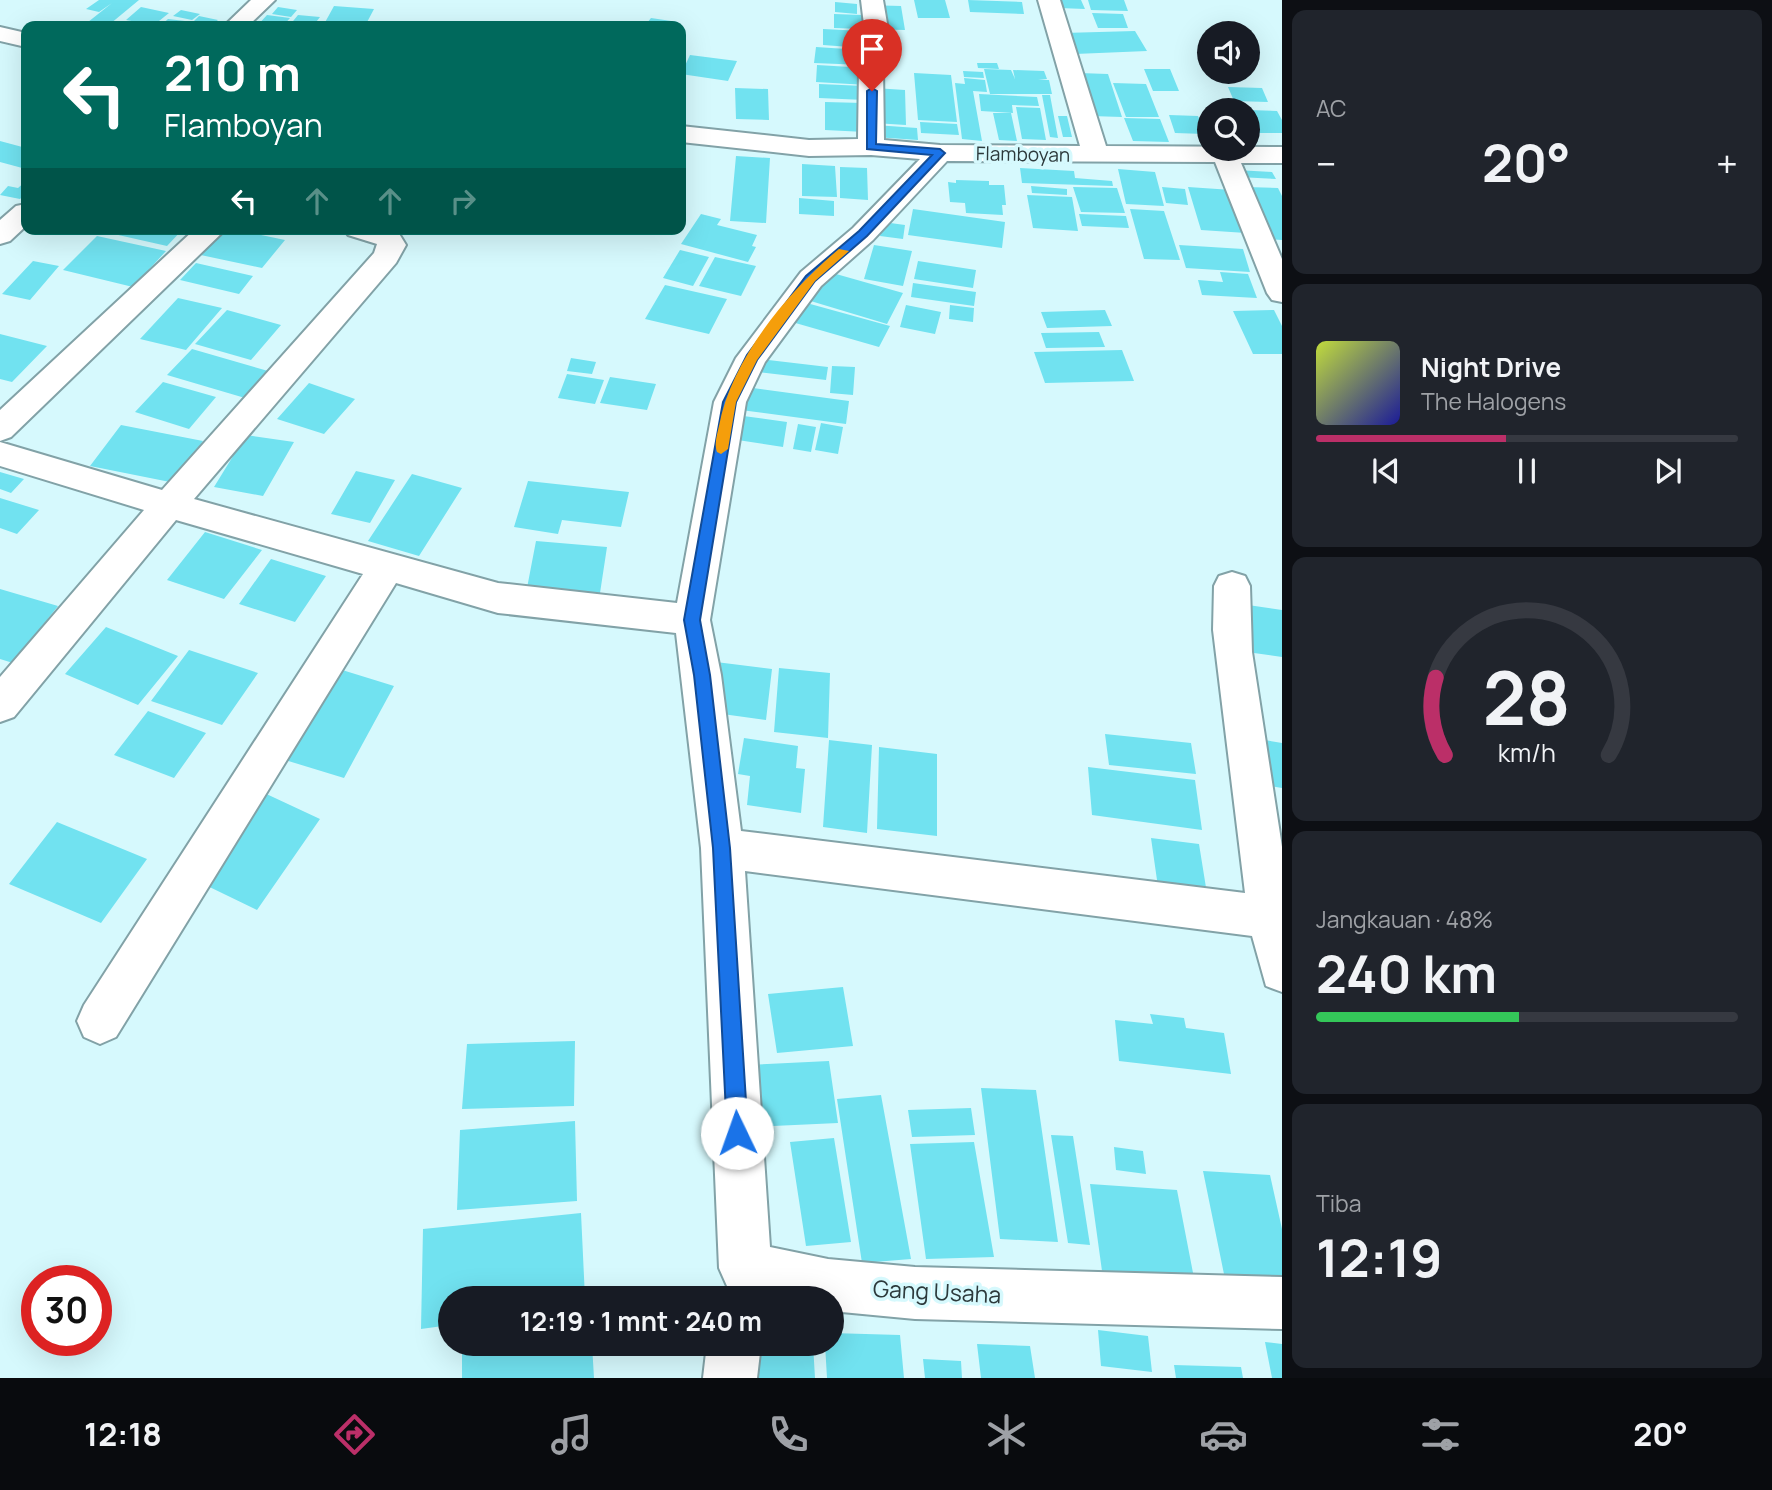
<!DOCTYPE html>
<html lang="id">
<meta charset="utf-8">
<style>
:root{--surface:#171b24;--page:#20242c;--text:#f1f3f6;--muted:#9ea1a6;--line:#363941;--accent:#bb2f68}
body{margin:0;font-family:Manrope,sans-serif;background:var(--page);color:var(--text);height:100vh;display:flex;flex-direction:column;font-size:26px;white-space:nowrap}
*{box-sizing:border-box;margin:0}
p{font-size:23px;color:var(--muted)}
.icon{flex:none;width:38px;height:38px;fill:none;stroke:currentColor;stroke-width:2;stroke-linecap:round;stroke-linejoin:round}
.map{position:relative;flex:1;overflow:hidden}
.details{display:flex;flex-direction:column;gap:10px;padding:10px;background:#0d0f14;width:490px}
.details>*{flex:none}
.banner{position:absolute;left:21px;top:21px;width:665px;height:214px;border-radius:14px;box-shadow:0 7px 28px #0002;background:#00695c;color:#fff;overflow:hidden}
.tools{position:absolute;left:1197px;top:21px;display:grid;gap:14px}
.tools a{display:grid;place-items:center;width:63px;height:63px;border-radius:50%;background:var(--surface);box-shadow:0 7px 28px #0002;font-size:35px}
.speed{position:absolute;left:21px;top:1265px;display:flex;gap:14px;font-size:35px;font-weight:700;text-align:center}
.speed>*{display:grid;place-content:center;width:91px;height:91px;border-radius:50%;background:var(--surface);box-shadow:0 7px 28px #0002;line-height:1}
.speed .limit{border:10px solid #d22;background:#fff;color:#111}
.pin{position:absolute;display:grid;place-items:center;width:60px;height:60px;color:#fff;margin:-72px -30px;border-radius:50% 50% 50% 0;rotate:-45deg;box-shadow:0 0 7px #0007}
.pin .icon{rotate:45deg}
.me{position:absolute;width:77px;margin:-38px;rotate:357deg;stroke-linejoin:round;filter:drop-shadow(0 0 5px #0008)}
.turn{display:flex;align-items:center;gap:24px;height:147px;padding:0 28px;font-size:32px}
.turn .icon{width:91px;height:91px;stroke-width:2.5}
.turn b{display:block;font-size:49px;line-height:60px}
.lanes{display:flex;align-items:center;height:66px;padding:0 28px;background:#0003;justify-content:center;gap:35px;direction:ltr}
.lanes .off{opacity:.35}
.big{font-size:52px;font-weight:700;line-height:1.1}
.details .widget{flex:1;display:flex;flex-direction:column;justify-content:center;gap:10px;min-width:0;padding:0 24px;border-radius:14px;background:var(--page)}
.details .dial{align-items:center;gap:0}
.dial svg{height:182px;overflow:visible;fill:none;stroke:var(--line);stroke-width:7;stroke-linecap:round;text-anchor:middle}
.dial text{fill:var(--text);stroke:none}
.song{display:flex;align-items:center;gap:21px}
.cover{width:84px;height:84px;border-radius:10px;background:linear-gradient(135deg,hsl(70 70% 55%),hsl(240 70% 35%))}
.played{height:7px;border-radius:4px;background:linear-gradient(90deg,var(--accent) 45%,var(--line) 45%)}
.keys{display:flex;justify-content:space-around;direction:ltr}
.heat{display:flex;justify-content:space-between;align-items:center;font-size:38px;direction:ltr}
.charge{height:10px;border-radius:5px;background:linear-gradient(90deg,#34c759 48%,var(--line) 0)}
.trip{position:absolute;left:438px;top:1286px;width:406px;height:70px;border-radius:35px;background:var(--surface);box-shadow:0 7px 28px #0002;font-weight:700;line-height:70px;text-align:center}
.tabs{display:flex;height:112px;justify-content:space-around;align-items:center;background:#090b0e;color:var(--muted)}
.tabs .icon{width:49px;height:49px}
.tabs .active{color:var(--accent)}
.tabs b{font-size:32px;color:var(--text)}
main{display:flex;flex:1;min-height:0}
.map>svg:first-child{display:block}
</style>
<main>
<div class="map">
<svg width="1282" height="1378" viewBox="0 0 1282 1378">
<rect width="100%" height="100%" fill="#d6f9fd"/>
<path fill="#71e2f0" d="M 99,0 L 139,0 L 110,24 L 117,26 L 83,26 L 112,3 L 99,12 L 86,9 Z
M 914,0 L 945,0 L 950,18 L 918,18 Z
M 968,0 L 1022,2 L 1024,14 L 970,12 Z
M 1056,0 L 1081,0 L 1085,9 L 1059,8 Z
M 1088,0 L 1124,0 L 1128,11 L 1091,10 Z
M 835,2 L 857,4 L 857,14 L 835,12 Z
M 865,5 L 901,6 L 905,30 L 867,29 Z
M 334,6 L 374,9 L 365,26 L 323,26 Z
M 141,7 L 169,13 L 154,25 L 126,20 Z
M 278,7 L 297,10 L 291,17 L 272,14 Z
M 181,10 L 200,14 L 192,20 L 173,16 Z
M 1092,13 L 1123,14 L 1128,28 L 1098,28 Z
M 834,14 L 862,15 L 862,29 L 834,28 Z
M 267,15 L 290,18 L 283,26 L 257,26 Z
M 298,15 L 320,17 L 313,26 L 289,26 Z
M 199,16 L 218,20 L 211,26 L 191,24 Z
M 651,18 L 678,22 L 675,26 L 647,23 Z
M 168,19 L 185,21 L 180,26 L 160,26 Z
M 823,29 L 863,31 L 864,48 L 823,45 Z
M 1135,31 L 1147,51 L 1075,54 L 1063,33 Z
M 816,47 L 862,50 L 864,65 L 814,63 Z
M 690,55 L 737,61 L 728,81 L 681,74 Z
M 977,63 L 997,63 L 999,69 L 978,68 Z
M 817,65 L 867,68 L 867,85 L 816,82 Z
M 984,69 L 1011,70 L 1015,79 L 1013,70 L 1044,71 L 1047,79 L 1038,80 L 1049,80 L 1052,94 L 990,94 Z
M 1144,69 L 1170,69 L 1179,91 L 1153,91 Z
M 963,71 L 983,72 L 984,78 L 964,77 Z
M 914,73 L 951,75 L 957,122 L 918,120 Z
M 1079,73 L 1108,74 L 1122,117 L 1091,116 Z
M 964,78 L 985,80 L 987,92 L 973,91 L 982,141 L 962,139 L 955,83 L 965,84 Z
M 1113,83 L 1146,84 L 1159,117 L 1126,117 Z
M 819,84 L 864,86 L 865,100 L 819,98 Z
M 1228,87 L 1262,88 L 1268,102 L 1234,101 Z
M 735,88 L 768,89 L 769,120 L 736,119 Z
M 874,88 L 905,90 L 906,125 L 874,123 Z
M 979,94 L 1037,97 L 1039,106 L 1012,105 L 1013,113 L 981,111 Z
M 1042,95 L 1050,95 L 1058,138 L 1050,137 Z
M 825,102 L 863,103 L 865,132 L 825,130 Z
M 1016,107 L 1040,108 L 1046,140 L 1022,139 Z
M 1248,110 L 1277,111 L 1282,120 L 1282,133 L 1248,133 Z
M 993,113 L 1011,113 L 1017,141 L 999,140 Z
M 1169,115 L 1198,116 L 1205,134 L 1175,133 Z
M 1058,116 L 1067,116 L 1072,137 L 1063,137 Z
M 1124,118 L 1160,119 L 1169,142 L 1133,141 Z
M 920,122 L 957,124 L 959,135 L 921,133 Z
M 875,125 L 917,128 L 918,140 L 875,137 Z
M 0,141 L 26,148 L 26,169 L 0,162 Z
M 736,156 L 770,158 L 766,223 L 730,221 Z
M 802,164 L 835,166 L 837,197 L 802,196 Z
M 840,167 L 867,168 L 868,200 L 840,198 Z
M 1020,168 L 1074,171 L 1075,178 L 1112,181 L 1113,186 L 1022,183 Z
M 1118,169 L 1155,172 L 1164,206 L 1126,204 Z
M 1236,170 L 1272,172 L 1276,179 L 1239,177 Z
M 956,180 L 989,181 L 989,185 L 1004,185 L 1006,205 L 1002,205 L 1003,215 L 966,213 L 965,203 L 950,202 L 948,182 L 956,183 Z
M 26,181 L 26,193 L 20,199 L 0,195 L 8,186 L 18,188 Z
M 1031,186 L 1067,189 L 1067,195 L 1032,193 Z
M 1073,187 L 1117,188 L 1125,213 L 1081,212 Z
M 1162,187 L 1185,189 L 1188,205 L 1166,203 Z
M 1188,187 L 1232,190 L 1246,233 L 1201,230 Z
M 1246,187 L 1278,188 L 1282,196 L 1282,240 L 1268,239 Z
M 1027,195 L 1072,197 L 1078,231 L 1033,228 Z
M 799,198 L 834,201 L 834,216 L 799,214 Z
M 913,209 L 1005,222 L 1002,248 L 908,235 Z
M 1130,209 L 1164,211 L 1180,260 L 1144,259 Z
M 701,214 L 721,219 L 717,225 L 757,235 L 752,246 L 756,247 L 748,262 L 681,244 Z
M 1079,214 L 1126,216 L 1129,228 L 1082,226 Z
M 883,222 L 905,225 L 903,239 L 880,236 Z
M 108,229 L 183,229 L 167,246 L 105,232 Z
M 217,229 L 233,229 L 285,240 L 262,268 L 196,254 Z
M 97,236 L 166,251 L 133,287 L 63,270 Z
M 874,245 L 912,251 L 903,286 L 864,279 Z
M 1179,245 L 1243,249 L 1250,272 L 1186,268 Z
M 680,250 L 709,257 L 693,286 L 663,278 Z
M 715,257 L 756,266 L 741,296 L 699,286 Z
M 33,261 L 59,266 L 30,300 L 2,294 Z
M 918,261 L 976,270 L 973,288 L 914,279 Z
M 196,263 L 253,276 L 239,294 L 180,280 Z
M 822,270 L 903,293 L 887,324 L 804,299 Z
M 1220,272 L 1248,274 L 1257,298 L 1202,295 L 1198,280 L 1223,282 Z
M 913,283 L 976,292 L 974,306 L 911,297 Z
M 665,285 L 727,299 L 709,334 L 645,319 Z
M 178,298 L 222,308 L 186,350 L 140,339 Z
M 803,302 L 890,326 L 879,347 L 792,322 Z
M 906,305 L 941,312 L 935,334 L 900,327 Z
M 950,305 L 974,308 L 973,322 L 949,319 Z
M 227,310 L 281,325 L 251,360 L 195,344 Z
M 1105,310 L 1112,326 L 1047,328 L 1041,312 Z
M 1274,310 L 1282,326 L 1282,354 L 1253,354 L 1233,311 Z
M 1099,332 L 1105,347 L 1046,348 L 1041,333 Z
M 0,334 L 47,346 L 12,382 L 0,379 Z
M 192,349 L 268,371 L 245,398 L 167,375 Z
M 1122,350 L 1134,381 L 1045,383 L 1034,352 Z
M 571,358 L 596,362 L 592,374 L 567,371 Z
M 752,358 L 828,367 L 826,380 L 750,371 Z
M 832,366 L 855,367 L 853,395 L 830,393 Z
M 567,374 L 604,380 L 595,404 L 558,398 Z
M 610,377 L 656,384 L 647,410 L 600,403 Z
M 163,382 L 216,397 L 189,429 L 135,412 Z
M 309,383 L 355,399 L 324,434 L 277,419 Z
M 738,386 L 849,401 L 846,424 L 733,409 Z
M 736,415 L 787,422 L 783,447 L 731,439 Z
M 821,423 L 843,427 L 838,454 L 815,450 Z
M 798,424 L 816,427 L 811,452 L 793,449 Z
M 121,425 L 203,441 L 175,483 L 90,466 Z
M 246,435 L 294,442 L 263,496 L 214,487 Z
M 356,471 L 395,480 L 370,523 L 331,514 Z
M 0,472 L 24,479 L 11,493 L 0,489 Z
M 412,474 L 462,488 L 419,556 L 368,541 Z
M 528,481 L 629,492 L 621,527 L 562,520 L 558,534 L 514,527 Z
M 0,498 L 39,510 L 17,534 L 0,528 Z
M 205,532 L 262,550 L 224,599 L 167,580 Z
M 536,541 L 607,547 L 600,593 L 527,588 Z
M 271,559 L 326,576 L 295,622 L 239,604 Z
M 0,589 L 58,606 L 13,663 L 0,659 Z
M 1248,605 L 1282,610 L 1282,657 L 1254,653 Z
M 106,627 L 178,656 L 138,705 L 65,674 Z
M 189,650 L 258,673 L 222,725 L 151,701 Z
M 716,662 L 772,669 L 766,720 L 708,712 Z
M 326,665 L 394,686 L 344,778 L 272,756 Z
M 779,668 L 830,673 L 828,738 L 774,732 Z
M 148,711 L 206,733 L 174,778 L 114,755 Z
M 1105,734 L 1191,743 L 1196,774 L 1109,765 Z
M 744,738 L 798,746 L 796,768 L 805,769 L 801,813 L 747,805 L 750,776 L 738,774 Z
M 1259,739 L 1282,743 L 1282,788 L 1264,785 Z
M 829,740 L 872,745 L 867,833 L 823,827 Z
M 879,747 L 937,754 L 937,836 L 877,829 Z
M 1088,767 L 1195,780 L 1202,830 L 1092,815 Z
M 260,791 L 320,819 L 257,910 L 193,879 Z
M 57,822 L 147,859 L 101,923 L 9,884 Z
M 1151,838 L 1199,844 L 1208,900 L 1159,894 Z
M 843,987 L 853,1046 L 777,1053 L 768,994 Z
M 1150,1014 L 1184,1018 L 1186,1028 L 1224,1033 L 1231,1074 L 1119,1061 L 1115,1020 L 1153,1024 Z
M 575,1041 L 574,1106 L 462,1109 L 467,1044 Z
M 829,1061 L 838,1123 L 753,1127 L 747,1065 Z
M 981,1088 L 1036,1090 L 1058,1242 L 1000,1239 Z
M 881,1095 L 911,1259 L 862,1263 L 837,1099 Z
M 971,1108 L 975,1135 L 912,1137 L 908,1110 Z
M 575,1121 L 577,1201 L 457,1210 L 460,1130 Z
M 1051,1135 L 1073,1136 L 1090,1245 L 1068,1243 Z
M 834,1138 L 851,1242 L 806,1246 L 790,1142 Z
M 974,1142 L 994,1257 L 926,1259 L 910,1144 Z
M 1114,1147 L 1143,1151 L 1146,1174 L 1116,1170 Z
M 1203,1171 L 1270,1175 L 1282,1229 L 1282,1284 L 1225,1279 Z
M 1090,1184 L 1177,1190 L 1194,1278 L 1102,1271 Z
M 581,1213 L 585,1298 L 450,1298 L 450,1325 L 421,1329 L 423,1229 Z
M 1098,1330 L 1148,1336 L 1152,1372 L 1101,1366 Z
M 831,1333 L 900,1335 L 904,1378 L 827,1378 L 825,1344 L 831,1344 Z
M 1265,1342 L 1282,1344 L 1282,1378 L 1272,1378 Z
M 462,1344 L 592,1344 L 594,1378 L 462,1378 Z
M 743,1344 L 813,1344 L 815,1378 L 744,1378 Z
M 977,1344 L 1030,1346 L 1035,1378 L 981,1378 Z
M 923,1359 L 961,1361 L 962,1378 L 925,1378 Z
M 1174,1365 L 1241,1367 L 1243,1378 L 1176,1378 Z"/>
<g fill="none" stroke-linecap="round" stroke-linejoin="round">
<defs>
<path id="street" d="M 251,0 L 275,0 L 248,26 L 224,26 Z
M 861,0 L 883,0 L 890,41 L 883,68 L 884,140 L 940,145 L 1080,146 L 1038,0 L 1060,0 L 1106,146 L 1282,147 L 1282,163 L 1241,163 L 1282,259 L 1282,302 L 1272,300 L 1267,293 L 1215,162 L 947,161 L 873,240 L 821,286 L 765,362 L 746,402 L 710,620 L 721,675 L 741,831 L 1245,893 L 1213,630 L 1214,586 L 1219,576 L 1232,572 L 1245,576 L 1250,586 L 1252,652 L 1282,847 L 1282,992 L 1266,986 L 1252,936 L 745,871 L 770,1247 L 828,1259 L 915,1267 L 1282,1277 L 1282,1329 L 915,1319 L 831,1311 L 831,1298 L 767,1298 L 727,1286 L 719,1268 L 701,848 L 676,633 L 498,613 L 396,583 L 116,1037 L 100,1044 L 84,1037 L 77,1021 L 84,1005 L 363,574 L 176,520 L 14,717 L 0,722 L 0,677 L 144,510 L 0,466 L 0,442 L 162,490 L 374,253 L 377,244 L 348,235 L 344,229 L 398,232 L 406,245 L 396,263 L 194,499 L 498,583 L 677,603 L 714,402 L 736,358 L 801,272 L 853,228 L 920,159 L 871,155 L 809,156 L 681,142 L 681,126 L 809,140 L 858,139 L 859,68 L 866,41 Z
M 0,27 L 26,33 L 26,47 L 0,41 Z
M 26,204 L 26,226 L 10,241 L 0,244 L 0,220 L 16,206 Z
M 195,229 L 226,229 L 11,437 L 0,441 L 0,410 Z
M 707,1344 L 761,1344 L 757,1378 L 703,1378 Z"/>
</defs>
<use href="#street" stroke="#82a2a7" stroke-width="4"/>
<use href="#street" fill="#fff" fill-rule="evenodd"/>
</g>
<path fill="#1a73e8" stroke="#114b97" stroke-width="2" d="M 872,88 L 877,91 L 876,144 L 940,149 L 945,153 L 867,236 L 815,281 L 757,360 L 736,402 L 700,620 L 710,675 L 730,848 L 748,1133 L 745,1140 L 737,1143 L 730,1140 L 727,1133 L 713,848 L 694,675 L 684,620 L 723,402 L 747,355 L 806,276 L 859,231 L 932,155 L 867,149 L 867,91 Z"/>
<path fill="#f59e0b" d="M 839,249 L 849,251 L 815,281 L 757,360 L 736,402 L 728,449 L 721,454 L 717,452 C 714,444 717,435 719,426 C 731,360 788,291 839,249 Z"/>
<g text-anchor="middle" stroke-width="7" stroke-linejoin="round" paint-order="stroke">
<g font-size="19" fill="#2c393b" stroke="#d6f9fd">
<text transform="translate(1023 154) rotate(1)" y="7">Flamboyan</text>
</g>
<g font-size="23" fill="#2c393b" stroke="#d6f9fd">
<text transform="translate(937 1292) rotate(3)" y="8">Gang Usaha</text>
</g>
</g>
</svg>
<div class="tools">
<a><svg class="icon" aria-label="sound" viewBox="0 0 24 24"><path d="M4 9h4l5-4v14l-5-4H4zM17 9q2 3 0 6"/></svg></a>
<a><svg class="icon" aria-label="search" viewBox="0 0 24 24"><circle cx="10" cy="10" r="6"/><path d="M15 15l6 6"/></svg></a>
</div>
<div class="speed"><div class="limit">30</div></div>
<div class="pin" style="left:872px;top:91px;background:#d93025"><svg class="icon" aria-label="arrive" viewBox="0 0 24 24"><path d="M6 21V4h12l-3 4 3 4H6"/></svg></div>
<svg class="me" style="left:737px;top:1133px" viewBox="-20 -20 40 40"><circle r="19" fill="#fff"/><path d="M0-13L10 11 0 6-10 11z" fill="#1a73e8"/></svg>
<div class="trip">12:19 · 1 mnt · 240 m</div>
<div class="banner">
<div class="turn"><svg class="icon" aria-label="left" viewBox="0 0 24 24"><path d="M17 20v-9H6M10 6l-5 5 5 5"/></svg><div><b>210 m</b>Flamboyan</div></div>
<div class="lanes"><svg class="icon" aria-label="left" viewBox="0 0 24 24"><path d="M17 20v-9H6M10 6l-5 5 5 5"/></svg><svg class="icon off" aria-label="ahead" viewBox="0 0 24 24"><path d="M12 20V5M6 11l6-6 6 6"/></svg><svg class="icon off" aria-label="ahead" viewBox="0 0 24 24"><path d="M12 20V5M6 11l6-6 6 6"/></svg><svg class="icon off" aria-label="right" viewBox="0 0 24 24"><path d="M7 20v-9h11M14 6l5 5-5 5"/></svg></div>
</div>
</div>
<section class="details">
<div class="widget"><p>AC</p>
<div class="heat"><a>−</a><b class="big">20°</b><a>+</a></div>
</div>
<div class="widget">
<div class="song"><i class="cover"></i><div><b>Night Drive</b><p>The Halogens</p></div></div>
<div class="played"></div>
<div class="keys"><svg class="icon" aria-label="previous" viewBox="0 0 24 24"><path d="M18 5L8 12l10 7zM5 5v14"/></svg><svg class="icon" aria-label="pause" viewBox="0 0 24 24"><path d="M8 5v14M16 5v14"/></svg><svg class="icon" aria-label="next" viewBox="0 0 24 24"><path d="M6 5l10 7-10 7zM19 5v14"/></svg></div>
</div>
<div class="widget dial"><svg viewBox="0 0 100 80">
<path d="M14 69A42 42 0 1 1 86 69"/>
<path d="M14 69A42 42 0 0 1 10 35" stroke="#bb2f68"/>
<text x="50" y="56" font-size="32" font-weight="700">28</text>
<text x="50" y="72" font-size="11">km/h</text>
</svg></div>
<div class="widget"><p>Jangkauan · 48%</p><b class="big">240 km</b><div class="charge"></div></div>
<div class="widget"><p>Tiba</p><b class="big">12:19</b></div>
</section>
</main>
<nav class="tabs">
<b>12:18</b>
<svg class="icon active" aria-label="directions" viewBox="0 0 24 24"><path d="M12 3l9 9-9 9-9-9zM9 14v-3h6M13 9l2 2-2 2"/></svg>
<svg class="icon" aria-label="music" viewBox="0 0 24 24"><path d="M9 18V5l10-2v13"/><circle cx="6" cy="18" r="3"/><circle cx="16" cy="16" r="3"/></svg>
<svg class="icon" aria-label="phone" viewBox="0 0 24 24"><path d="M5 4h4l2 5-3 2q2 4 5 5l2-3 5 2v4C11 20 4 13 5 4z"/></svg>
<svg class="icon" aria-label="climate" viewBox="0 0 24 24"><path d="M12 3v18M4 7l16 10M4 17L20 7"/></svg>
<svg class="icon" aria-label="car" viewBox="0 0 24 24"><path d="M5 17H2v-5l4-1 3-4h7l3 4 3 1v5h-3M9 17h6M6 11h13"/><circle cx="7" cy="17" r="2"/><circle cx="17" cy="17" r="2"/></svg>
<svg class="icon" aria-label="filters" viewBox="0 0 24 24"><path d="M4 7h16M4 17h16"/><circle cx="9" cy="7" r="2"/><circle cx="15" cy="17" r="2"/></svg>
<b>20°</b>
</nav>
